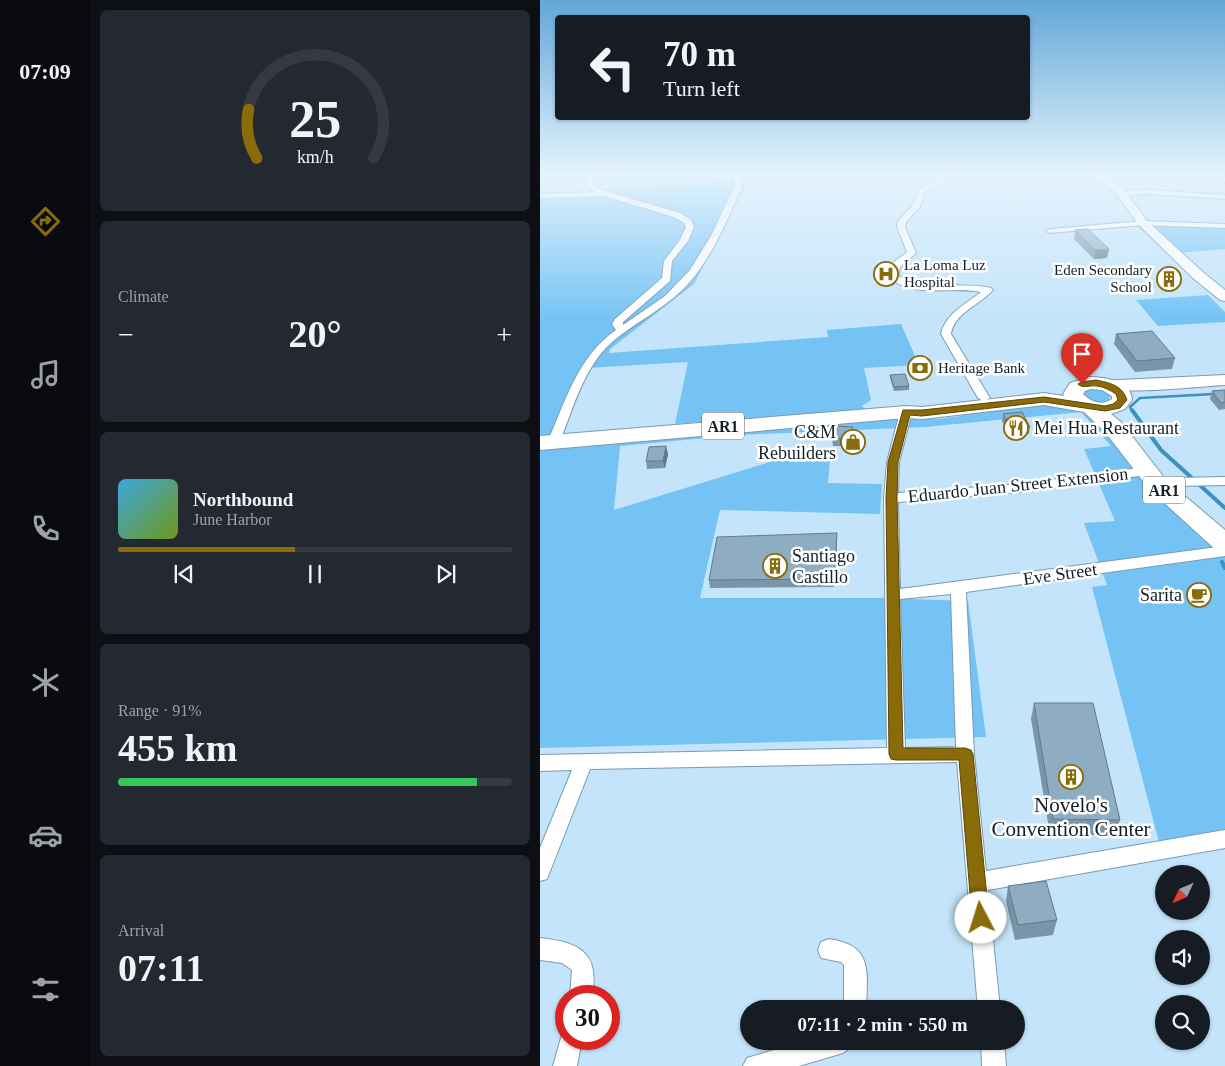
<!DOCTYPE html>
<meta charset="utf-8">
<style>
:root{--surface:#171b24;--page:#242831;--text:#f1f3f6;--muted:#9ea1a6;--line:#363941;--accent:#8a6b0a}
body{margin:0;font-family:"Times New Roman",serif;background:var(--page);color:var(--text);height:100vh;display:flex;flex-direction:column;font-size:19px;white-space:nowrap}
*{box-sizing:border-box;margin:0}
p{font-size:16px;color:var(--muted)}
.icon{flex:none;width:28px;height:28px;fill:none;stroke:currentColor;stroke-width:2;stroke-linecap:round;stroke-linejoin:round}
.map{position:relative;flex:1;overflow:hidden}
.side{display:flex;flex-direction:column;gap:10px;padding:10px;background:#0d0f14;width:450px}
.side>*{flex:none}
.hud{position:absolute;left:15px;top:15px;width:475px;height:105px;border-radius:5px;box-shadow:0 1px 4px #0004;background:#171b24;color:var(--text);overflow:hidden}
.needle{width:32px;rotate:226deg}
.fabs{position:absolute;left:615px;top:865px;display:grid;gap:10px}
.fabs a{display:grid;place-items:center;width:55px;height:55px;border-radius:50%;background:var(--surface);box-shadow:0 1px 4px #0004;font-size:25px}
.speed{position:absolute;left:15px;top:985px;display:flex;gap:10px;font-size:25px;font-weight:700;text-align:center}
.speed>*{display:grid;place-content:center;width:65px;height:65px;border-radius:50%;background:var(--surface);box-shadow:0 1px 4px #0004;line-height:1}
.speed .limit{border:8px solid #d22;background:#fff;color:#111}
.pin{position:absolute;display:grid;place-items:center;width:42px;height:42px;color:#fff;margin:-51px -21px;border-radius:50% 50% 50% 0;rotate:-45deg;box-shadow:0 0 5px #0007}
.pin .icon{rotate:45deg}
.me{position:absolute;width:55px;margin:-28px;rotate:355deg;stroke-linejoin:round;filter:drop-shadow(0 0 4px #0008)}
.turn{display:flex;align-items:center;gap:18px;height:105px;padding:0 25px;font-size:22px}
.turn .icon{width:65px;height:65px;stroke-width:2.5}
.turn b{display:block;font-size:35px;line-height:42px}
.big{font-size:38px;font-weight:600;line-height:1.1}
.side .tile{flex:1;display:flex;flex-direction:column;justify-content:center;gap:8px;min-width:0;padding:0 18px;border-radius:8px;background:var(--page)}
.side .dial{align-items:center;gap:0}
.dial svg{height:130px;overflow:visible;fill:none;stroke:var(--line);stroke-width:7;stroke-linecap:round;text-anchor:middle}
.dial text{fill:var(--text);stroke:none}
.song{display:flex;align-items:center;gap:15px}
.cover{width:60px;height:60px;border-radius:8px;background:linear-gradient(135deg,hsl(200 70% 55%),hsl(80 70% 35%))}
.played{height:5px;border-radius:2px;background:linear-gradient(90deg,var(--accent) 45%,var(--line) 45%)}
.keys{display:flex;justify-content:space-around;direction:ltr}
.heat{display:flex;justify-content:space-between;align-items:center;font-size:28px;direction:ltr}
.charge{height:8px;border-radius:4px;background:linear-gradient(90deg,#34c759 91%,var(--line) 0)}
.trip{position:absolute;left:200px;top:1000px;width:285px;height:50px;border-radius:25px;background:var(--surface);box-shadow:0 1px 4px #0004;font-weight:600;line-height:50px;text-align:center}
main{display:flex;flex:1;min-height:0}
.tab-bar{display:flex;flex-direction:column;width:90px;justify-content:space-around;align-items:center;background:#090b0e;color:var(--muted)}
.tab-bar .icon{width:35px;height:35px}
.tab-bar .current{color:var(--accent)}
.tab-bar b{font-size:22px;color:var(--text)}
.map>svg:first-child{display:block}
</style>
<main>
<nav class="tab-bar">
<b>07:09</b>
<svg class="icon current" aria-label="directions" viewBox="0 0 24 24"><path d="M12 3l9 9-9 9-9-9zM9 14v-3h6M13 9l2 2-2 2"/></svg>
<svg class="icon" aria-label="music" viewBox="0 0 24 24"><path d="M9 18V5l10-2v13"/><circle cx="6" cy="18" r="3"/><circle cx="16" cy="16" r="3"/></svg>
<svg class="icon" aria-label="phone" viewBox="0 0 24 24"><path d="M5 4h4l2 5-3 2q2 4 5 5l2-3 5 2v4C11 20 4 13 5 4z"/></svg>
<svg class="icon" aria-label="climate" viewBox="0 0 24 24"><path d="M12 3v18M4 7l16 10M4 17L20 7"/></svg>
<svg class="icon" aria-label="car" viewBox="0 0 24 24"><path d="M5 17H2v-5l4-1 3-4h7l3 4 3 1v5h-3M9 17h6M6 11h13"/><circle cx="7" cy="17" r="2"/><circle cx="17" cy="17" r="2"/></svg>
<svg class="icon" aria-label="filters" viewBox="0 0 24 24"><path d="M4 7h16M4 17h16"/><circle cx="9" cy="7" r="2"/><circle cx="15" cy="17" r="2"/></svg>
</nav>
<section class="side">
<div class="tile dial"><svg viewBox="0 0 100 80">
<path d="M14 69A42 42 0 1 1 86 69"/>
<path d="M14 69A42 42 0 0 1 9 39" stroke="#8a6b0a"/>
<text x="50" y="56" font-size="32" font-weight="700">25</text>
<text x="50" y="72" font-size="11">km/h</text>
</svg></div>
<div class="tile"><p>Climate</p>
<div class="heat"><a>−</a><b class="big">20°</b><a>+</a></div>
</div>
<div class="tile">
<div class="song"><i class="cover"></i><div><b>Northbound</b><p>June Harbor</p></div></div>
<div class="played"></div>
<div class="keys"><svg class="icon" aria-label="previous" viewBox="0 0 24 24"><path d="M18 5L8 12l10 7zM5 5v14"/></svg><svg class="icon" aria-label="pause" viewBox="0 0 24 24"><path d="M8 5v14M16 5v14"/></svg><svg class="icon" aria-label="next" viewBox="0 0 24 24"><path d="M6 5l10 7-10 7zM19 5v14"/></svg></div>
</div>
<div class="tile"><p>Range · 91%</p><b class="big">455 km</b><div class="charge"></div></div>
<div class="tile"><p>Arrival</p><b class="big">07:11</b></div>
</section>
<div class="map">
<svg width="685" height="1066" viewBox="0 0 685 1066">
<rect width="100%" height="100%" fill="#c3e4fa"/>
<path fill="#74c3f4" d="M 208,181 L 154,284 L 70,349 L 69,353 L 288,337 L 287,330 L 361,324 L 379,365 L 324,368 L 331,400 L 322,406 L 325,409 L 135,424 L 148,362 L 47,368 L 18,436 L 0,437 L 0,196 L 65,195 L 59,189 Z
M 596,225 L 685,227 L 685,249 L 628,254 Z
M 668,295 L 685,312 L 685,322 L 618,326 L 596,300 Z
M 558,388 L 570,395 L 569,400 L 558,403 L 544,399 L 542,391 Z
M 495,403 L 545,411 L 685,557 L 685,832 L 619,842 L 552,587 L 567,585 L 544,523 L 575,521 L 544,449 L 571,446 L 541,412 L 385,427 L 198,435 L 80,446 L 74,510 L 233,461 L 290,459 L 288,483 L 342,484 L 340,514 L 180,510 L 160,598 L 342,598 L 428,601 L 446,737 L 0,748 L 0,446 L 330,418 L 398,419 L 421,416 L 435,411 Z"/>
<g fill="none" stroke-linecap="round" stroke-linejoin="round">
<path stroke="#3e92c3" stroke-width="2.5" d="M 592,411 L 590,407 L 600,398 L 674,394"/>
<path stroke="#3e92c3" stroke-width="4" d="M 592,410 L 621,450 L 685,508
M 682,562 L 685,568"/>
<defs>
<path id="street" d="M 44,172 L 50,172 L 51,174 L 91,172 L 88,174 L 53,178 L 56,187 L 62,190 L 140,213 L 151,220 L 154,227 L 148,241 L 132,261 L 130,281 L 83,322 L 83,325 L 125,296 L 150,270 L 171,236 L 195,185 L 190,172 L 196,172 L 203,185 C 187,219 173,257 147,285 C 125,309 95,322 71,343 C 44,367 33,409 20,441 L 14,445 L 8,441 C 25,402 38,356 76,330 L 72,324 L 75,319 L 122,278 L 124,261 L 140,240 L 146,227 L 144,223 L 134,217 L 64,196 L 0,198 L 0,194 L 54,192 L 49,188 Z
M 256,172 L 263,172 L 266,175 L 259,177 Z
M 409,172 L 417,172 L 385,192 L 380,207 L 366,222 L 365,227 L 376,253 C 369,261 357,264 359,276 C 376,290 427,282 451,288 L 453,290 C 440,305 414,313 411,334 L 450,398 L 444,401 L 438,398 L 401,334 C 405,314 426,304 441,292 C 418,287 391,294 370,288 C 360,286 342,277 352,264 C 355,260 363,256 367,252 L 357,227 L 358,221 L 372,206 L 379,189 Z
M 667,172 L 676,172 L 685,177 L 685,182 Z
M 608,190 L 685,195 L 685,199 L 608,194 L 582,195 L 578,193 L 582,191 Z
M 603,221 L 685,224 L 685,228 L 603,225 L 510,233 L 506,231 L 510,229 Z
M 366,409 L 372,412 L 359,462 L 358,493 L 481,484 L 606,467 L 612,471 L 606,475 L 481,492 L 358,502 L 360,589 L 685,546 L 685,556 L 426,592 L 434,754 L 446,871 L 685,830 L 685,848 L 448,890 L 460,1009 L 438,1009 L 417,762 L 50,769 L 7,879 L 0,881 L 0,848 L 32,770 L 0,771 L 0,755 L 347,748 L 344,498 L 347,462 L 360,412 ZM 411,594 L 416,747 L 365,748 L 360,599 Z
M 685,477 L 685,485 L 635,486 L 629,482 L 635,478 Z
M 0,938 C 40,942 60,953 52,996 L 30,996 L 32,970 L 22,963 L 0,960 Z
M 289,939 C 334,945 327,973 326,1009 L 304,1009 L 304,965 L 301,962 L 281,958 L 278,950 L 281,942 Z
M 26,1029 L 26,1039 L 42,1039 L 37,1066 L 13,1066 L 23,1031 Z
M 265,1041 L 311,1041 L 308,1049 L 303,1053 L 259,1066 L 203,1066 L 207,1058 Z
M 441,1041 L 464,1041 L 466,1066 L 442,1066 Z"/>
<path id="secondary" d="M 546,172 L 558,172 L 582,187 L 607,221 L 664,273 L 685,290 L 685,301 L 680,300 L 654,279 L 599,225 L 574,191 Z
M 685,375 L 685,385 C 650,387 590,395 557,387 L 555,384 L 557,381 Z"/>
<path id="highway" d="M 549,377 C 564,377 592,381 592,400 L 585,409 L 571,414 L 581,422 L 626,480 L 685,530 L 685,552 L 676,550 L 610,490 L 565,432 L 544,412 L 504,405 L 382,419 L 366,418 L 0,450 L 0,436 L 366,406 L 382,407 L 504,393 L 524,396 L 523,394 L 530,383 ZM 551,389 L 562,390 L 572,396 L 572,399 C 562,406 551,402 543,394 L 545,391 Z"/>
</defs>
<use href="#street" stroke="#7b9aaf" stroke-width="2"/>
<use href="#secondary" stroke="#7b9aaf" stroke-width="2"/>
<use href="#highway" stroke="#7b9aaf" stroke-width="2"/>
<use href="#street" fill="#fff" fill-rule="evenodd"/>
<use href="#secondary" fill="#fff" fill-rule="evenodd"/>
<use href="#highway" fill="#fff" fill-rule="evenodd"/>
</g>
<path fill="#7a95a8" d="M 535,230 L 567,258 L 554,259 L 534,239 Z
M 576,334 L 635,358 L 632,369 L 595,372 L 574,344 Z
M 350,375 L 369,386 L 369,390 L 354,391 L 350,378 Z
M 685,390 L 685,409 L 679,410 L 670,399 L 672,391 Z
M 463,414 L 490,427 L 489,434 L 470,436 L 462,421 Z
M 313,427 L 313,435 L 311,446 L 293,446 L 292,438 Z
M 126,446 L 128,454 L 125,468 L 107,469 L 106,461 Z
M 297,541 L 294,587 L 170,588 L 169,580 Z
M 494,703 L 580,820 L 575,835 L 510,835 L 491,719 Z
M 468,886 L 517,920 L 513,935 L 475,940 L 466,901 Z"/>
<path fill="#637988" d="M 569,249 L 567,258 L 554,259 L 555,250 Z
M 313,427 L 313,435 L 311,446 L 311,439 Z
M 126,446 L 128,454 L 125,468 L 123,461 Z
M 297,533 L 297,541 L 294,587 L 294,579 Z"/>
<path fill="#8eadc3" stroke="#637988" d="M 548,229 L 569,249 L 555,250 L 535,230 Z
M 612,331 L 635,358 L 597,361 L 576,334 Z
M 365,374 L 369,386 L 354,387 L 350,375 Z
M 685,390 L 685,402 L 681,403 L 672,391 Z
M 482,412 L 490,427 L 470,429 L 463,414 Z
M 295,426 L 313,427 L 311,439 L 292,438 Z
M 126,446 L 123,461 L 106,461 L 109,447 Z
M 297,533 L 294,579 L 169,580 L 177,537 Z
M 494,703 L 553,703 L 580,820 L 513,819 Z
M 506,881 L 517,920 L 478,925 L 468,886 Z"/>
<linearGradient id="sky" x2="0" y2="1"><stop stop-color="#64a6d9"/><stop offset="0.54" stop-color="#e4f3fd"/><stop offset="1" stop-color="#e4f3fd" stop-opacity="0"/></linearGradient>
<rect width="685" height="321" fill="url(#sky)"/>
<path fill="#8a6b0a" stroke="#5a4606" d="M 556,380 C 570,383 582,385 587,400 L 580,408 L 565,411 L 504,402 L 382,416 L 370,415 L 358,462 L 357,498 L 363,748 L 425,748 L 431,750 L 433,754 L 449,918 L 447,924 L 441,927 L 435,924 L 432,918 L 419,760 L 356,760 L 351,759 L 349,754 L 346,498 L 348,462 L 363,410 L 382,410 L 504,397 L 565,406 L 573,404 L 578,400 L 576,394 C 570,390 564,387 557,386 C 550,385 543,389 538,384 L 542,382 Z"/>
<defs>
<symbol id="hospital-ring" viewBox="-11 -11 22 22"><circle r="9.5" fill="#fff" stroke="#8a6b0a" stroke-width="1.5"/><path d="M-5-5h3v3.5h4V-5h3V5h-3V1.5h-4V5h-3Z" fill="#8a6b0a"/></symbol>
<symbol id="building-ring" viewBox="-11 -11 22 22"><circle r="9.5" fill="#fff" stroke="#8a6b0a" stroke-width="1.5"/><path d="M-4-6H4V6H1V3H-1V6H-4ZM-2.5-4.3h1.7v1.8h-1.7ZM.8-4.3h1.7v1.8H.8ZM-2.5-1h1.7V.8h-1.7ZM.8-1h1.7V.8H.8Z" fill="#8a6b0a"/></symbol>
<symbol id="bank-ring" viewBox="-11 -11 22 22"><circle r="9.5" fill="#fff" stroke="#8a6b0a" stroke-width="1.5"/><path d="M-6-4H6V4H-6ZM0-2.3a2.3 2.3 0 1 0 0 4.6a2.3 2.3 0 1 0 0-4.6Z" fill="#8a6b0a"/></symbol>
<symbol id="restaurant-ring" viewBox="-11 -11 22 22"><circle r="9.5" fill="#fff" stroke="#8a6b0a" stroke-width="1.5"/><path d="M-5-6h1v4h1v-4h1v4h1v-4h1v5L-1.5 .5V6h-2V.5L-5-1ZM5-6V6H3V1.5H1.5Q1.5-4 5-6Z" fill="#8a6b0a"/></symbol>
<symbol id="shop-ring" viewBox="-11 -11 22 22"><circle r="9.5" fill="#fff" stroke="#8a6b0a" stroke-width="1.5"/><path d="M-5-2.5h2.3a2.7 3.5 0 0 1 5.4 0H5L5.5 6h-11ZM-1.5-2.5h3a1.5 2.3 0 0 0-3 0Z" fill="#8a6b0a"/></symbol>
<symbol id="cafe-ring" viewBox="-11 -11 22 22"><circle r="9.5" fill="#fff" stroke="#8a6b0a" stroke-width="1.5"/><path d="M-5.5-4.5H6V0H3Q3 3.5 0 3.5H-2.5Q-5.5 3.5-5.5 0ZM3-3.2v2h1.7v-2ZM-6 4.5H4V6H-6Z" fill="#8a6b0a"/></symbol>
</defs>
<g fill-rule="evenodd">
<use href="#hospital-ring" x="332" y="260" width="28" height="28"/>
<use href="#building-ring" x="615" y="265" width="28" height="28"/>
<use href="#bank-ring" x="366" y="354" width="28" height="28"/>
<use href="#restaurant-ring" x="462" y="414" width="28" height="28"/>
<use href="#shop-ring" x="299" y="428" width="28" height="28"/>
<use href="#building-ring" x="221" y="552" width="28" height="28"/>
<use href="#cafe-ring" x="645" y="581" width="28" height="28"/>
<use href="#building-ring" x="517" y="763" width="28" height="28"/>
</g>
<g text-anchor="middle" stroke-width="5" stroke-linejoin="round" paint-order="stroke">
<g font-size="15" fill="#131f27" stroke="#fff" text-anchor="start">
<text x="364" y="270">La Loma Luz<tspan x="364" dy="17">Hospital</tspan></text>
<text x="612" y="275" text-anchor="end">Eden Secondary<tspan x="612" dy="17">School</tspan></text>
<text x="398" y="373">Heritage Bank</text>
</g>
<g fill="#fff" stroke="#5a6268" stroke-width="1">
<rect x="162" y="412.5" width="42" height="27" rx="4"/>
<rect x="603" y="476.5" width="42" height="27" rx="4"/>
</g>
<g font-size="16" font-weight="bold" fill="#131f27">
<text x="183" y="432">AR1</text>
<text x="624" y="496">AR1</text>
</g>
<g font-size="18" fill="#131f27" stroke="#fff" text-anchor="start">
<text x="494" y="434">Mei Hua Restaurant</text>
<text x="296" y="438" text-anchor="end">C&amp;M<tspan x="296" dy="21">Rebuilders</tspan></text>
<text x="252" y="562">Santiago<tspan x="252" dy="21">Castillo</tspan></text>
<text x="642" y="601" text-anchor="end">Sarita</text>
</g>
<g font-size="18" fill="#131f27" stroke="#fff">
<text transform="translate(478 485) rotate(-6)" y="6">Eduardo Juan Street Extension</text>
<text transform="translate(520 574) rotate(-8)" y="6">Eve Street</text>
</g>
<g font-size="21" fill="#131f27" stroke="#fff">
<text x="531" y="812">Novelo's<tspan x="531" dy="24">Convention Center</tspan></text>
</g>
</g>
</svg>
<div class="fabs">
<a><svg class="needle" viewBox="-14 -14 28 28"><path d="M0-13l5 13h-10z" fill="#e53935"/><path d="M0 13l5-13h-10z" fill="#9ea1a6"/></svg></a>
<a><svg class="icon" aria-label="sound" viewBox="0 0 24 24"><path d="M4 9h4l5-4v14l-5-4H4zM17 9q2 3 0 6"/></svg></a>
<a><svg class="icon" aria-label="search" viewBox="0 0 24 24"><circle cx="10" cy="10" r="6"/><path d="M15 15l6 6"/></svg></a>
</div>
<div class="speed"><div class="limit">30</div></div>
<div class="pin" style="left:542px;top:384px;background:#d93025"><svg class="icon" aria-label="arrive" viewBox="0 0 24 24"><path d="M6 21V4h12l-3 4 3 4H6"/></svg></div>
<svg class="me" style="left:441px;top:918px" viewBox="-20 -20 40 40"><circle r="19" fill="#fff"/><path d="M0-13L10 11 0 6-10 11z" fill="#8a6b0a"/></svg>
<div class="trip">07:11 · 2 min · 550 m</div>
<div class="hud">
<div class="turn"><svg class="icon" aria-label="left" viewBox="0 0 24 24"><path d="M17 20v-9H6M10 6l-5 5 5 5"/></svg><div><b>70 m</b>Turn left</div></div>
</div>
</div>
</main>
